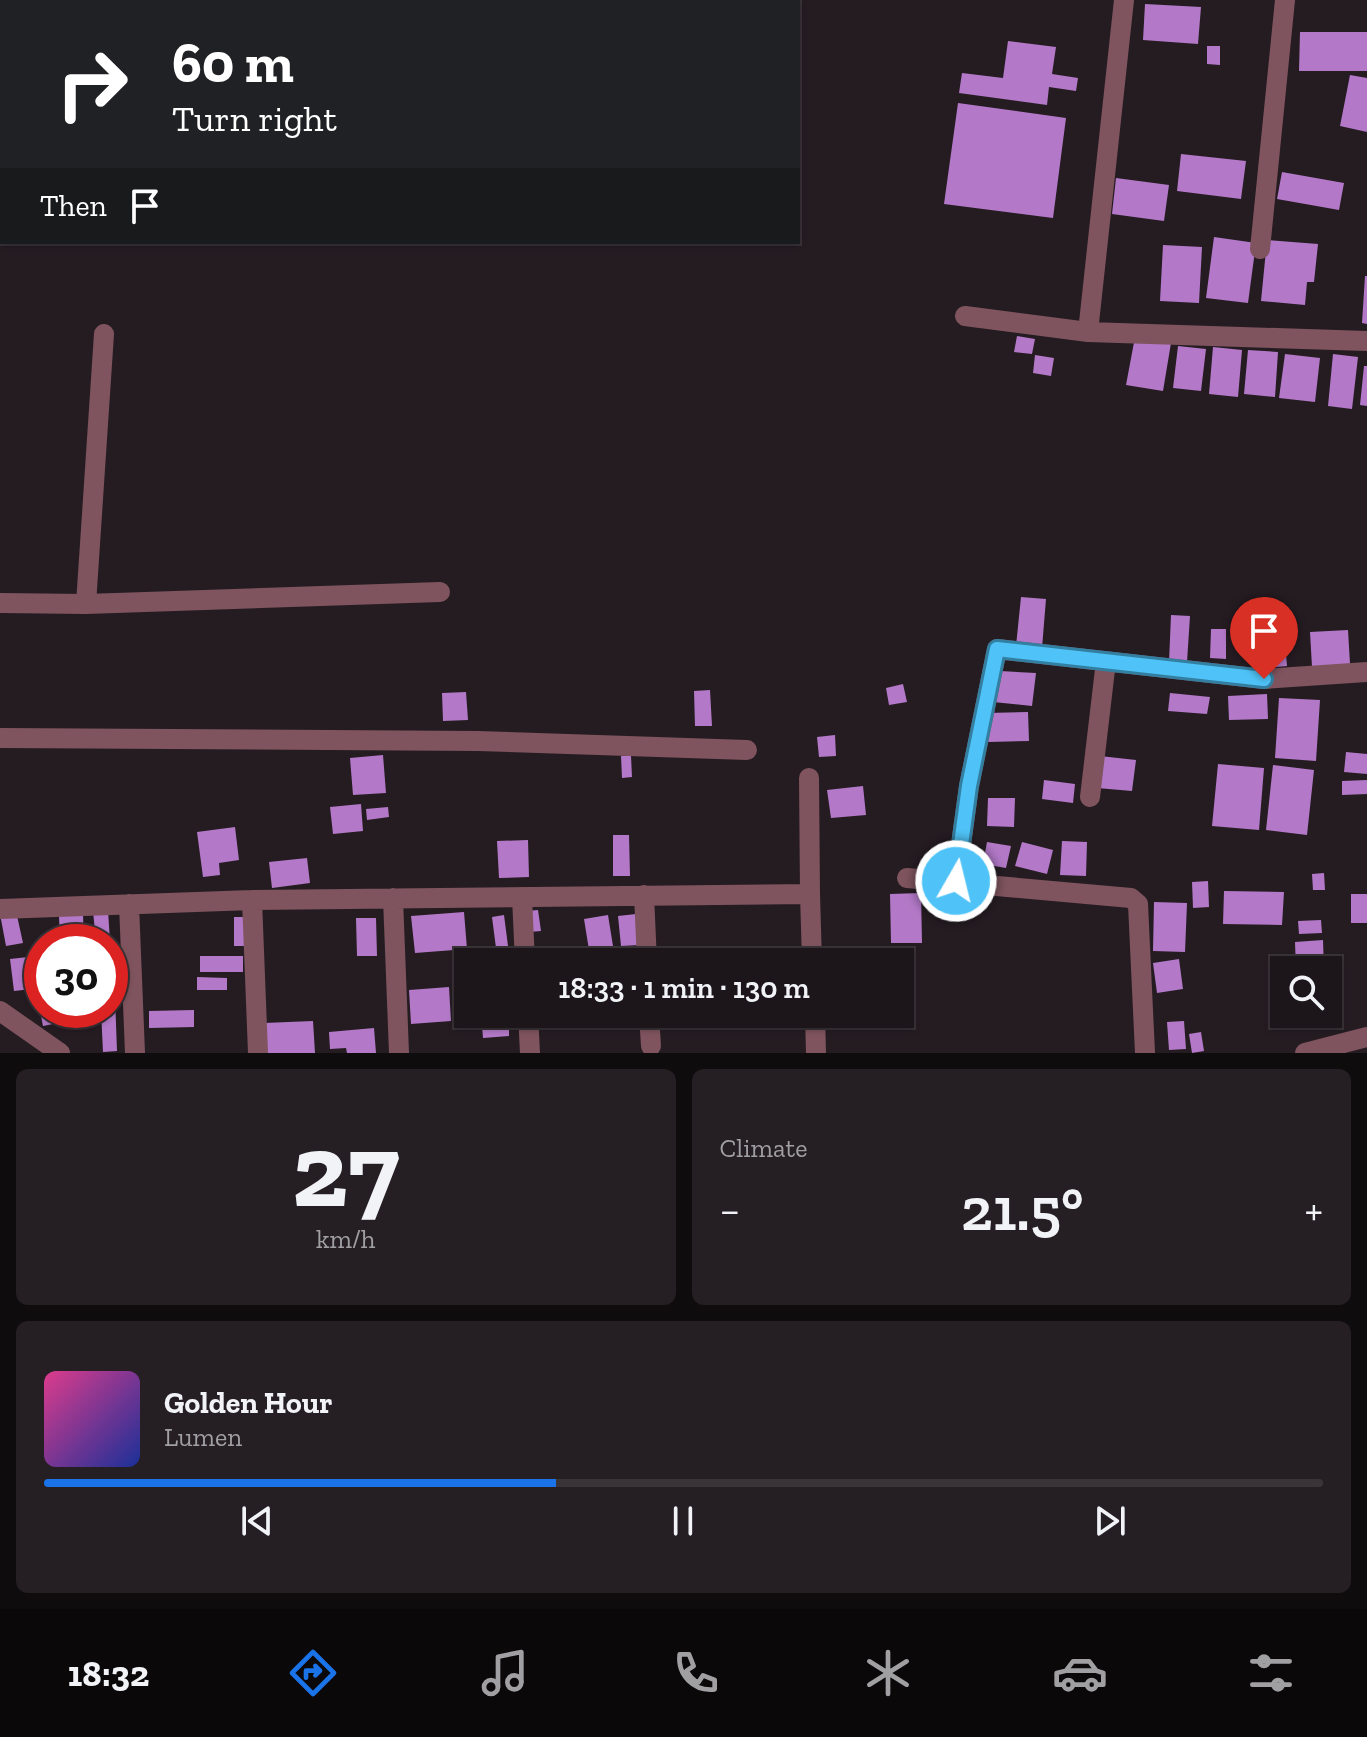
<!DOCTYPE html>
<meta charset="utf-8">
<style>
:root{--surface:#1c151a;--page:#251e23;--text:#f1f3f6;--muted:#a09fa2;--line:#3a3439;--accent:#1a73e8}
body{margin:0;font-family:"Zilla Slab",serif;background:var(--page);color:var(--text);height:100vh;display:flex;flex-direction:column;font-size:30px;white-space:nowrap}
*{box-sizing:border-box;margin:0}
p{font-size:26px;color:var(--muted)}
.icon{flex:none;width:44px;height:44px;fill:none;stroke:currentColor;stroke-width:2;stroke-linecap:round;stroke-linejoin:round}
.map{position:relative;height:1053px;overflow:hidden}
.details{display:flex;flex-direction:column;gap:16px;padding:16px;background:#0f0c0e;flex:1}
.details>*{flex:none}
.guide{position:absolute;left:0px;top:0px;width:800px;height:244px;box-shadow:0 2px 6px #0004,0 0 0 2px var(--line);background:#202124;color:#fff;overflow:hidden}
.controls{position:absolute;left:1270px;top:956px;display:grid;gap:16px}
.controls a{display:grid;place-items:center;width:72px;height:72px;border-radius:0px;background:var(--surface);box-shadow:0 2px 6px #0004,0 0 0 2px var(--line);font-size:40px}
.speed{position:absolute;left:24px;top:924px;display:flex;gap:16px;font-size:40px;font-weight:700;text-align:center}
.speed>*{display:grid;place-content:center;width:104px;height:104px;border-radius:50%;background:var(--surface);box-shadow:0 2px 6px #0004,0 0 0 2px var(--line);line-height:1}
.speed .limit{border:12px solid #d22;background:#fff;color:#111}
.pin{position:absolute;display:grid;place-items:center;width:68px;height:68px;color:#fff;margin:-82px -34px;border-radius:50% 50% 50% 0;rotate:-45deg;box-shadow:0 0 8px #0007}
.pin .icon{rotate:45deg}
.me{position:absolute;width:88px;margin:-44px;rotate:8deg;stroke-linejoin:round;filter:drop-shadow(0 0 6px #0008)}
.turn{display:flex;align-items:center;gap:28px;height:168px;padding:0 40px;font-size:36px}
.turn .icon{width:104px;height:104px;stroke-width:2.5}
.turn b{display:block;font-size:56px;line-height:68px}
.then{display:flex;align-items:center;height:76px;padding:0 40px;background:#0003;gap:16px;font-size:30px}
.big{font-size:60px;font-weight:600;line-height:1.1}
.details .card{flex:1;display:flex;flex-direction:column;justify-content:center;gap:12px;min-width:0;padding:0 28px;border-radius:12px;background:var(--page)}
.details .dial{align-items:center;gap:0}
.dial b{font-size:104px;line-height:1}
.song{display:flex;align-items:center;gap:24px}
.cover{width:96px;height:96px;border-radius:12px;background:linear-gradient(135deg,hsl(330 70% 55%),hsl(230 70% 35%))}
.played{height:8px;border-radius:4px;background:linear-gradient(90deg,var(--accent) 40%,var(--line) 40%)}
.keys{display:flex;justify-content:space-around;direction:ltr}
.heat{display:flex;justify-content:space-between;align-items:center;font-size:44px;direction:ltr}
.details .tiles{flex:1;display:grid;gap:16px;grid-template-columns:1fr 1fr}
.card:last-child{grid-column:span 2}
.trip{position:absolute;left:454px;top:948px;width:460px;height:80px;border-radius:0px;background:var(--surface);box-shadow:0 2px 6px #0004,0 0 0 2px var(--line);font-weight:600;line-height:80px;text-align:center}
.tab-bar{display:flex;height:128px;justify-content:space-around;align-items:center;background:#0b080a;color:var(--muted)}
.tab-bar .icon{width:56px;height:56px}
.tab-bar .current{color:var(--accent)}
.tab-bar b{font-size:36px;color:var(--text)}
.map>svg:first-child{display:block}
</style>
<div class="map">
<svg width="1367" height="1053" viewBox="0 0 1367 1053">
<rect width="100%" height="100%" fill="#251c22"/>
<path fill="#b379c8" d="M 1145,4 L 1201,7 L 1198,44 L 1143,40 Z
M 1300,32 L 1367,32 L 1367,71 L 1299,71 Z
M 1008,41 L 1056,47 L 1052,74 L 1078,78 L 1076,91 L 1049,87 L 1047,105 L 959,93 L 962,73 L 1003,78 Z
M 1207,46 L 1220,46 L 1220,65 L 1207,64 Z
M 1350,75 L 1367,78 L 1367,132 L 1340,126 Z
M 958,103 L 1066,118 L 1053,218 L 944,204 Z
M 1181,154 L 1246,161 L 1241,199 L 1177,191 Z
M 1282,172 L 1344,183 L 1339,210 L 1277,199 Z
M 1116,178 L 1169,185 L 1164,221 L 1112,214 Z
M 1214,237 L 1256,243 L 1248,303 L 1206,298 Z
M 1267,240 L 1318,244 L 1314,282 L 1307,282 L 1305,305 L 1261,301 Z
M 1163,245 L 1202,247 L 1199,303 L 1160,301 Z
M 1365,276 L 1367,276 L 1367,324 L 1362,323 Z
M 1017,336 L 1035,339 L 1032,354 L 1014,352 Z
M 1135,337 L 1171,343 L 1163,391 L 1126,385 Z
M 1178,346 L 1206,349 L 1201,391 L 1173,388 Z
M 1213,347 L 1242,350 L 1238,397 L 1209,394 Z
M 1248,350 L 1278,352 L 1275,397 L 1244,394 Z
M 1285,354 L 1320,358 L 1315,402 L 1279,398 Z
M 1333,354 L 1358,357 L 1352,409 L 1328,406 Z
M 1035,355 L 1054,358 L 1051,376 L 1033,373 Z
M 1364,366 L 1367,366 L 1367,406 L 1360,405 Z
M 1021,597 L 1046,599 L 1042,648 L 1016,646 Z
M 1171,615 L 1190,616 L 1187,662 L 1169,662 Z
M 1238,628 L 1262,629 L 1261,640 L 1237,638 Z
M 1211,629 L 1226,629 L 1226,659 L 1210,658 Z
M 1348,630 L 1350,664 L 1312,667 L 1310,632 Z
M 1276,654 L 1286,654 L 1287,666 L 1276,667 Z
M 1000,671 L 1036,673 L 1032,706 L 993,702 Z
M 903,684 L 907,702 L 889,705 L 886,688 Z
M 710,690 L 712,726 L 695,726 L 694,691 Z
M 466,692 L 468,720 L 443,721 L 442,693 Z
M 1170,693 L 1210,697 L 1207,714 L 1168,711 Z
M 1267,694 L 1268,719 L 1229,720 L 1228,696 Z
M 1279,698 L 1320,700 L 1316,761 L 1275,758 Z
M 1028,712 L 1029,741 L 988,742 L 987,713 Z
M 835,735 L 836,756 L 819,757 L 817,737 Z
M 1346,752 L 1367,754 L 1367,774 L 1344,772 Z
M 383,755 L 386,793 L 353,795 L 350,758 Z
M 621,756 L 631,756 L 632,777 L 622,778 Z
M 1100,756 L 1136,760 L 1132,791 L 1097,788 Z
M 1218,764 L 1264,768 L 1259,830 L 1212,826 Z
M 1273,765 L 1314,770 L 1307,835 L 1266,830 Z
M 1044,780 L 1075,784 L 1073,803 L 1042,799 Z
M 1367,780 L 1367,794 L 1342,795 L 1342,781 Z
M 863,786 L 866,815 L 831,818 L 827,790 Z
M 988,798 L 1015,798 L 1014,827 L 987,826 Z
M 361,804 L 363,831 L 333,834 L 330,807 Z
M 388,807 L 389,817 L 367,820 L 366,809 Z
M 235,827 L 239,860 L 219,863 L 220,875 L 203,877 L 197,832 Z
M 613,835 L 629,835 L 630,876 L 613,876 Z
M 528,840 L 529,877 L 499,878 L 497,841 Z
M 1062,841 L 1087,842 L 1086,876 L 1060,875 Z
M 987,842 L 1011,846 L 1006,868 L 983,864 Z
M 1022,842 L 1053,850 L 1047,874 L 1015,866 Z
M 307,858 L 310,883 L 272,888 L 269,862 Z
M 1324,873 L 1325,890 L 1313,890 L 1312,874 Z
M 1208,881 L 1209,907 L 1193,908 L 1192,882 Z
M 1224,891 L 1284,892 L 1282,925 L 1223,924 Z
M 921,893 L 922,943 L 891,943 L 890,894 Z
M 1351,894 L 1367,894 L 1367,923 L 1351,923 Z
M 1154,902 L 1187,903 L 1185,952 L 1153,951 Z
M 108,910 L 110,942 L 96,942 L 93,911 Z
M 538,910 L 541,931 L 530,932 L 527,911 Z
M 16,911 L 23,943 L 6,946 L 0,914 Z
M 464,912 L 467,949 L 415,953 L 411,916 Z
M 636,914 L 640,945 L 621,946 L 618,916 Z
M 83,915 L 84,942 L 60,942 L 59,916 Z
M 504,915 L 508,946 L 496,948 L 492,917 Z
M 608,915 L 613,946 L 589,950 L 584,919 Z
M 234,917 L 246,917 L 247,946 L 234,946 Z
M 356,918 L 376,918 L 377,956 L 357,956 Z
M 1321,920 L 1322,933 L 1299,934 L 1298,921 Z
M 1323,940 L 1324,970 L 1296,970 L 1295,942 Z
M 200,956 L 243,956 L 243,972 L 200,972 Z
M 28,957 L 32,989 L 14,991 L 10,959 Z
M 1179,959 L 1183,989 L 1157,993 L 1153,963 Z
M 197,977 L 227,978 L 227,990 L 197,990 Z
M 449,987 L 451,1021 L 411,1024 L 409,990 Z
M 110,997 L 115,997 L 117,1051 L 103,1052 L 101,1010 L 110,1010 Z
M 194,1010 L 194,1027 L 149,1028 L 149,1011 Z
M 61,1013 L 63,1022 L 43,1026 L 41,1016 Z
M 603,1014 L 638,1014 L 639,1022 L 604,1024 Z
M 313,1021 L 315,1053 L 266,1053 L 264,1023 Z
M 1184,1021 L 1186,1049 L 1169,1050 L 1167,1022 Z
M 509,1025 L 509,1036 L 483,1038 L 482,1026 Z
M 374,1028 L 376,1053 L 347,1053 L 346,1048 L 330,1049 L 329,1032 Z
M 1201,1032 L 1204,1051 L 1192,1053 L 1189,1034 Z"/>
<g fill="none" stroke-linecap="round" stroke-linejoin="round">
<path stroke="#7f545e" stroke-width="20" d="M 1124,0 L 1088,332 L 1367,341
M 1260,249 L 1285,0
M 965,316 L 1088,332
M 0,603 L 86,604 L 440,592
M 86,604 L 104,334
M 0,738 L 478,741 L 747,750
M 809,778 L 810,894
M 1090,797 L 1106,661
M 907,878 L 1131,898 L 1138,904 L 1145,1053
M 956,881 L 969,786 L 997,649 L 1264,679 L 1367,672
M 644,895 L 647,962
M 522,897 L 525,962
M 393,898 L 399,1053
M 252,900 L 258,1053
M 129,904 L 135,1053
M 0,909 L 252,900 L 810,894 L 812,962
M 528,1014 L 530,1053
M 649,1014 L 651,1046
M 815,1014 L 816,1053
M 1305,1053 L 1367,1037"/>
<path stroke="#7f545e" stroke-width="20" d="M 0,1011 L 60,1053"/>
</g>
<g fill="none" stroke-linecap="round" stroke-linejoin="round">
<defs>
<path id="route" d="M 956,881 L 969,786 L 997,649 L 1264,679"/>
</defs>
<use href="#route" stroke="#337fa1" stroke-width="20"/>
<use href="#route" stroke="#4fc3f7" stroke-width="14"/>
</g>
</svg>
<div class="controls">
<a><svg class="icon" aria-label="search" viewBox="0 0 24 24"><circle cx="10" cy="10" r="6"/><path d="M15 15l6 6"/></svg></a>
</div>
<div class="speed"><div class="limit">30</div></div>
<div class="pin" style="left:1264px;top:679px;background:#d93025"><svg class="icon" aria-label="arrive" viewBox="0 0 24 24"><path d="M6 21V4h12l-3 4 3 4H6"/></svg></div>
<svg class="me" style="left:956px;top:881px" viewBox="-20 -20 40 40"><circle r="17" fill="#4fc3f7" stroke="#fff" stroke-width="3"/><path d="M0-11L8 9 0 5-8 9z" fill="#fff"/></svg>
<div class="trip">18:33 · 1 min · 130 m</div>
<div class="guide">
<div class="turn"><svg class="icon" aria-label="right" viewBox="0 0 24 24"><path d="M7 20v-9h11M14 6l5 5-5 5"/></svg><div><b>60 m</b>Turn right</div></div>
<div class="then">Then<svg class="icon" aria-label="arrive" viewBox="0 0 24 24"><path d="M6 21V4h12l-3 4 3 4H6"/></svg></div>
</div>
</div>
<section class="details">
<div class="tiles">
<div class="card dial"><b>27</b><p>km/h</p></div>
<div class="card"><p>Climate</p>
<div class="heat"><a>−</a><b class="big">21.5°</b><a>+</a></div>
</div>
<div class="card">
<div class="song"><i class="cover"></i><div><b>Golden Hour</b><p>Lumen</p></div></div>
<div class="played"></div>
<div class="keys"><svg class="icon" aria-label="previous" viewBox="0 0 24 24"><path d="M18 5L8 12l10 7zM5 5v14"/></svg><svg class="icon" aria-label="pause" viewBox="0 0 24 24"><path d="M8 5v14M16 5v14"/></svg><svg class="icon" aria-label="next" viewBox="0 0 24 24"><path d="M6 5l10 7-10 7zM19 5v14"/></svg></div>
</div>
</div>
</section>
<nav class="tab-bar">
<b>18:32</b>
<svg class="icon current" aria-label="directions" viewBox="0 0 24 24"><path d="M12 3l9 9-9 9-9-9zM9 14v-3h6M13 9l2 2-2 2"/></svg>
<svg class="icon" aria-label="music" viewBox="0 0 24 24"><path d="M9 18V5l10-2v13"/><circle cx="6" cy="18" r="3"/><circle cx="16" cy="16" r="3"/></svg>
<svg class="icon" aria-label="phone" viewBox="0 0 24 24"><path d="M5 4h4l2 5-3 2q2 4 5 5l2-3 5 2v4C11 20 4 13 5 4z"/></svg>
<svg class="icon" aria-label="climate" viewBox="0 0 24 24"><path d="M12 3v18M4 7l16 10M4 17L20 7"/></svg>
<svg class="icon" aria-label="car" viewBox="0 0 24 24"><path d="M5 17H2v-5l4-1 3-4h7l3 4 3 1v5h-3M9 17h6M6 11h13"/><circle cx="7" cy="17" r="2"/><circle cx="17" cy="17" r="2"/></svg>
<svg class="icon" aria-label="filters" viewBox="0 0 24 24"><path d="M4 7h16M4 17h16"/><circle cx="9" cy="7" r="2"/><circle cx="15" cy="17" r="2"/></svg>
</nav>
